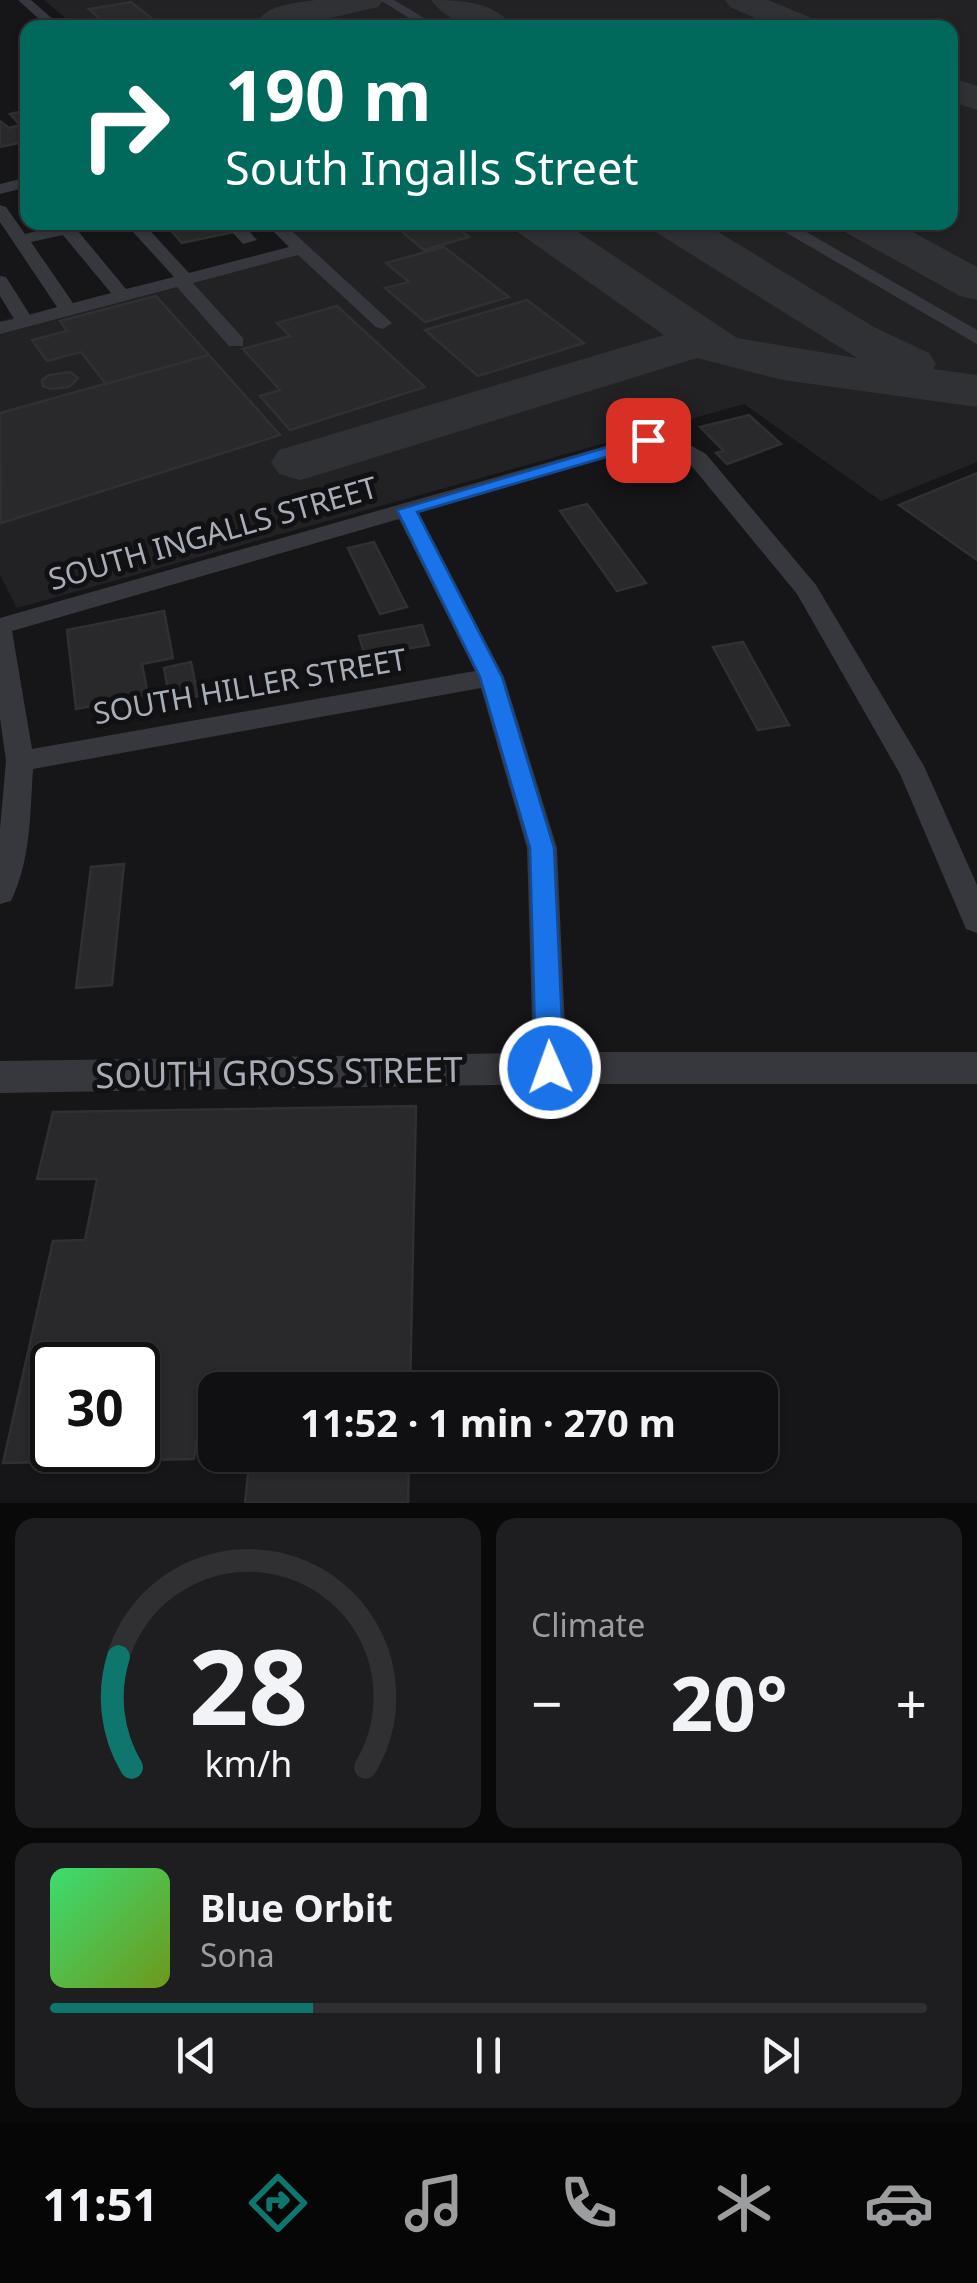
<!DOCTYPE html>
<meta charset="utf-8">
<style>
:root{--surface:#101012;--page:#1e1e20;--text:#f1f3f6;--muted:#9c9d9f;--line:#303032;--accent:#0f766e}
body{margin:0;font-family:"Noto Sans",sans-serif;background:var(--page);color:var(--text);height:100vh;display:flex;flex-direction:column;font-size:38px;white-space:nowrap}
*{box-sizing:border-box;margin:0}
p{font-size:32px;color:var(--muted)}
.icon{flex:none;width:55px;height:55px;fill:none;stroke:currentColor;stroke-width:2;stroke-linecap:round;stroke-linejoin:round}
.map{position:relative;height:1503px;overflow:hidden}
.details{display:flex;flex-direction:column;gap:15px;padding:15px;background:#09090a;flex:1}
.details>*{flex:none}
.banner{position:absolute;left:20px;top:20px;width:938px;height:210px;border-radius:20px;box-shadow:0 2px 8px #0004,0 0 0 2px var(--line);background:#00695c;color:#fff;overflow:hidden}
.speed{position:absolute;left:30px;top:1342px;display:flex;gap:20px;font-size:50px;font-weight:700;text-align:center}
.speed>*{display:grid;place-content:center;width:130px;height:130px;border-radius:50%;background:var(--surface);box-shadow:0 2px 8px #0004,0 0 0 2px var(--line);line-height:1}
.speed .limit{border:5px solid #111;border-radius:15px;background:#fff;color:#111}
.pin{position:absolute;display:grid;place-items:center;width:85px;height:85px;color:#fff;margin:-42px;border-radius:20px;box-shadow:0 5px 15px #0006}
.me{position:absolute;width:110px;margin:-55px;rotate:358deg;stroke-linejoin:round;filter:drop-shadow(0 0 8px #0008)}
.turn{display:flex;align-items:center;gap:35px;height:210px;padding:0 40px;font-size:45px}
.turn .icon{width:130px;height:130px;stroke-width:2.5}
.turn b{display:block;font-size:70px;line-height:85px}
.big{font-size:75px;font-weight:700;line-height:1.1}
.details .card{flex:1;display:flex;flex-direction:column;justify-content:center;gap:15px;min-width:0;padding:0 35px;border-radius:20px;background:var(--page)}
.details .dial{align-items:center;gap:0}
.dial svg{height:260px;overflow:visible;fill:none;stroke:var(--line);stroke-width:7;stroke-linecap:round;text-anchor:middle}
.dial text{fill:var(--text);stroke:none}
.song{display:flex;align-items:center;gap:30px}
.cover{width:120px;height:120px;border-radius:15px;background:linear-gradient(135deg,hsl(140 70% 55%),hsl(80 70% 35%))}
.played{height:10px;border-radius:5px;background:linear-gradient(90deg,var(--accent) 30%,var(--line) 30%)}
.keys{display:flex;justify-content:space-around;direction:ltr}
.heat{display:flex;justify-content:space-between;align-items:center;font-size:55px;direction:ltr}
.details .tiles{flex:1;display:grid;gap:15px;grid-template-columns:1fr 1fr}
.card:last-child{grid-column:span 2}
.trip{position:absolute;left:198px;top:1372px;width:580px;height:100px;border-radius:20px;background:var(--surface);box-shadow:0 2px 8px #0004,0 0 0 2px var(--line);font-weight:700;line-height:100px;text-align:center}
.menu{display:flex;height:160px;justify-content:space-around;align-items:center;background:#060607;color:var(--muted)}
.menu .icon{width:70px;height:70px}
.menu .current{color:var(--accent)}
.menu b{font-size:45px;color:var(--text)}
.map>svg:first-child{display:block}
</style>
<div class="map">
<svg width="977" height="1503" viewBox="0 0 977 1503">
<rect width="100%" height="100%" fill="#161618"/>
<path fill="#222225" d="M 44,0 L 977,0 L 977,462 L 881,501 L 744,404 L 17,608 L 0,575 L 0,321 L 299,249 L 278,223 L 950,222 L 950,28 L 77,28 Z"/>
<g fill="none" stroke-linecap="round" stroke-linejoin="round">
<path fill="#303135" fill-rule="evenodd" d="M 315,0 L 383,0 L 378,7 L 288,28 L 254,28 C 264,3 293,4 315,0 Z
M 431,0 C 460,0 495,1 514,28 C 485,28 450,27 431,0 Z
M 725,0 L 768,0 L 819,21 L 823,28 L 778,28 L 730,7 Z
M 950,77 L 977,86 L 977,110 L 950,101 Z
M 510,222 L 563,222 L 737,338 L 857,358 L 654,231 L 648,222 L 702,222 L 874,327 L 929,353 L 936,364 L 933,369 L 977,375 L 977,407 L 783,380 L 697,358 L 321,474 L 300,480 L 279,474 L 271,462 L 279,450 L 664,335 L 516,231 Z
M 837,222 L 894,222 L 977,267 L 977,300 L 960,296 L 843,231 Z"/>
</g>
<path fill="#29292c" stroke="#303034" stroke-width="2.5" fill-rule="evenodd" d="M 131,2 L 155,21 L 110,28 L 89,9 Z
M 28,110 L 28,141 L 0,147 L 0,121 L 9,128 L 20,125 L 10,114 Z
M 163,222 L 224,222 L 234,232 L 182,243 Z
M 429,222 L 449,222 L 469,237 L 424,250 L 400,230 Z
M 444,247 L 509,297 L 425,322 L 385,288 L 409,282 L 386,263 Z
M 156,296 L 209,355 L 106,384 L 81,352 L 47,361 L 32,340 L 67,331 L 60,321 Z
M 527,300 L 584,343 L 478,376 L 425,330 Z
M 337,306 L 425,387 L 290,430 L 260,396 L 280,390 L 243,349 L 290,336 L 277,323 Z
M 209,355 L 280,435 L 1,523 L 0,413 Z
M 70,372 L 78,378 L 69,387 L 51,389 L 43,386 L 42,380 L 49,375 Z
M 749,415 L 781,444 L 727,464 L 716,453 L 724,451 L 700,427 Z
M 977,473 L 977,560 L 899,505 Z
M 587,504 L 646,583 L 617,591 L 560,511 Z
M 374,542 L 407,607 L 380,614 L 348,548 Z
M 164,611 L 173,658 L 142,664 L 148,695 L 76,709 L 67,630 Z
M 422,625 L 429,645 L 365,656 L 359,636 Z
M 743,642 L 789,725 L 758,730 L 713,647 Z
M 191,662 L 198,696 L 170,702 L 164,668 Z
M 124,864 L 112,985 L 76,988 L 91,867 Z
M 416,1106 L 410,1390 L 215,1390 L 215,1399 L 202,1399 L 194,1459 L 3,1463 L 53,1241 L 85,1240 L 97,1179 L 37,1179 L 53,1112 ZM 52,1365 L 138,1365 L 138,1450 L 52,1450 Z
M 250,1455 L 409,1455 L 408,1503 L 245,1503 Z"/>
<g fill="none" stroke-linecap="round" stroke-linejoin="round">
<path fill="#37383d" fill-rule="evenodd" d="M 18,0 L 31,0 L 63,28 L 49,28 Z
M 380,0 L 394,0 L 441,28 L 425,28 Z
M 28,177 L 28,187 L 0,194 L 0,184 Z
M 0,205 L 6,207 L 25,234 L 72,222 L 103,222 L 78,231 L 126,289 L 174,277 L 124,222 L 142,222 L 189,273 L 289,247 L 264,222 L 282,222 L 392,323 L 383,329 L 376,327 L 298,255 L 193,283 L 243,338 L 243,346 L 229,346 L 177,287 L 0,334 L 0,322 L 14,319 L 0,296 L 0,276 L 6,277 L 30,315 L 57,307 L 0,222 ZM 63,235 L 111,293 L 73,303 L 31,242 Z
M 223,222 L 241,222 L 257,240 L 243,244 Z
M 768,222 L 789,222 L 977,330 L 977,344 Z
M 648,434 L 681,440 L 706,454 L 816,585 L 924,766 L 977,885 L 977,933 L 966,929 L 900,774 L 797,594 L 690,464 L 668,449 L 649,446 L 419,513 L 504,677 L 557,848 L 566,1052 L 977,1052 L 977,1084 L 550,1084 L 0,1093 L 0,1061 L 533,1053 L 527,848 L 481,688 L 33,769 C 30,813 31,860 11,901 L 0,904 L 0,829 L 6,761 L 0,718 L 0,618 ZM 399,519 L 475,671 L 32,749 L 12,631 Z"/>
</g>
<path fill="#1a73e8" stroke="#114b97" stroke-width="2.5" d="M 648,435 L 657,440 L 654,443 L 417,512 L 502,677 L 554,848 L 564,1068 L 560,1077 L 550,1081 L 540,1077 L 536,1068 L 530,848 L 480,677 L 397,510 Z"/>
<g text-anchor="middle" stroke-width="10" stroke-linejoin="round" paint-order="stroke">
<g font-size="30" fill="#a8adb8" stroke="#111113">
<text transform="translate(213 534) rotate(-16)" y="10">SOUTH INGALLS STREET</text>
<text transform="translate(250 687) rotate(-10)" y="10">SOUTH HILLER STREET</text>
</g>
<g font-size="35" fill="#a8adb8" stroke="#111113">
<text transform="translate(279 1073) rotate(-1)" y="12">SOUTH GROSS STREET</text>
</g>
</g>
</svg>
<div class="speed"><div class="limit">30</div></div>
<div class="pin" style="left:648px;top:440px;background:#d93025"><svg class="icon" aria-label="arrive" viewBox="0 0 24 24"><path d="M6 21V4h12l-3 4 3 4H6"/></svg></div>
<svg class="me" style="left:550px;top:1068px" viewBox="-20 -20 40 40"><circle r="17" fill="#1a73e8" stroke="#fff" stroke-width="3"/><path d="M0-11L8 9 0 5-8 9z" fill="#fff"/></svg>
<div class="trip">11:52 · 1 min · 270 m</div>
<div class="banner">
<div class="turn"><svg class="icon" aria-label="right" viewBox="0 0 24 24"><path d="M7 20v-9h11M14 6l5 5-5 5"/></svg><div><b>190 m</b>South Ingalls Street</div></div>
</div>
</div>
<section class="details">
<div class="tiles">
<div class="card dial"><svg viewBox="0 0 100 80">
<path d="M14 69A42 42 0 1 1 86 69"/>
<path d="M14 69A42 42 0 0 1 10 35" stroke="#0f766e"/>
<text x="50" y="56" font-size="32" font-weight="700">28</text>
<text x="50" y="72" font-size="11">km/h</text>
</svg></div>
<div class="card"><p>Climate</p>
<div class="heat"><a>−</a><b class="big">20°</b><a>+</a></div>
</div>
<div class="card">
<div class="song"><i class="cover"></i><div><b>Blue Orbit</b><p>Sona</p></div></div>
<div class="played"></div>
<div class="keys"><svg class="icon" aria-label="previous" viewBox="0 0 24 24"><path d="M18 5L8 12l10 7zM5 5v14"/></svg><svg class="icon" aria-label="pause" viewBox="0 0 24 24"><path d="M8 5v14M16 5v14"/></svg><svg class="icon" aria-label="next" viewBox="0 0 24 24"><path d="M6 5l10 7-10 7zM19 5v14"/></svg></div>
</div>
</div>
</section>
<nav class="menu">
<b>11:51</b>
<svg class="icon current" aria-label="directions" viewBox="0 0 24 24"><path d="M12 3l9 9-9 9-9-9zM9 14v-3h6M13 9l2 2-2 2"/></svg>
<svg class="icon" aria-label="music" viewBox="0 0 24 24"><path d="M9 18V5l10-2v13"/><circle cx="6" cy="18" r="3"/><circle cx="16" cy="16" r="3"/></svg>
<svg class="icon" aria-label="phone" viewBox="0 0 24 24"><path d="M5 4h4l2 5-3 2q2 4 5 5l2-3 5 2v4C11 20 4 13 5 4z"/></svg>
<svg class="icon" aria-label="climate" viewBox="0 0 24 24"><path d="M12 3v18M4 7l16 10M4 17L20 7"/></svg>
<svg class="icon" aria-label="car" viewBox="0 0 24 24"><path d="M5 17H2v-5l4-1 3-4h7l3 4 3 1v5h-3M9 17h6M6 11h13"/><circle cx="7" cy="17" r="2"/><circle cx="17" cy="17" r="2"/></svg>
</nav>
